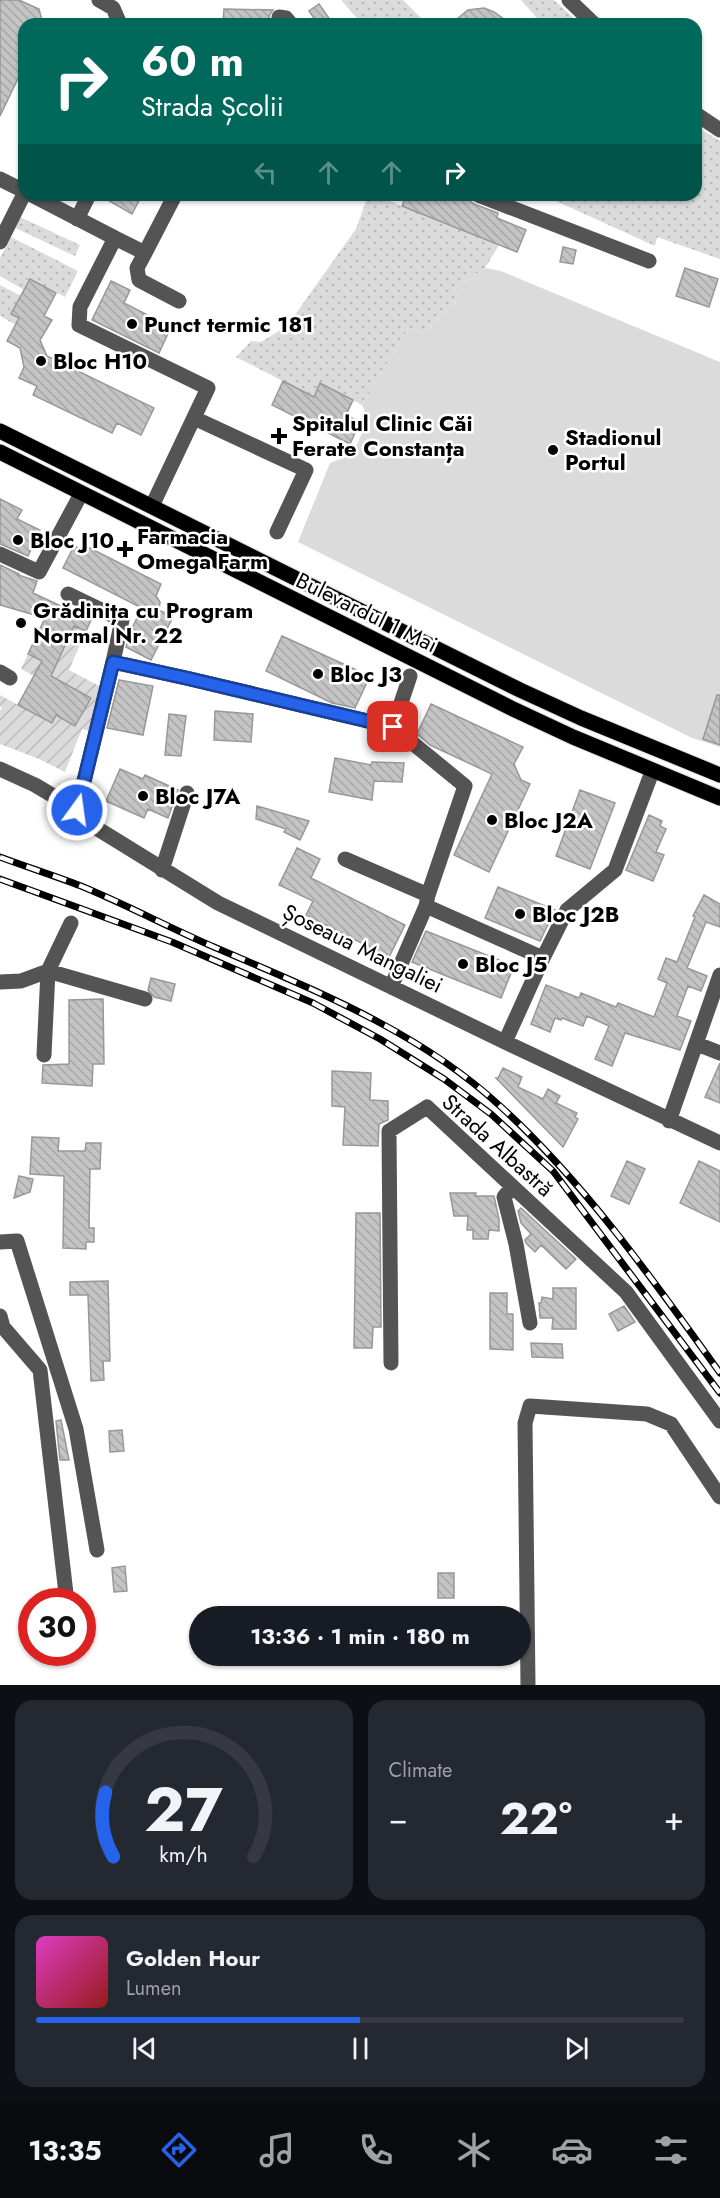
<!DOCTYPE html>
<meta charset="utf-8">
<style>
:root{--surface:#171b24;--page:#242831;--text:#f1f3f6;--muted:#9ea1a6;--line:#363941;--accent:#2563eb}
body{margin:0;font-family:Jost,sans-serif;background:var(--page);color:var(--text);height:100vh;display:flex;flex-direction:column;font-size:22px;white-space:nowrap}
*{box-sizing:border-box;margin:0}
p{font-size:20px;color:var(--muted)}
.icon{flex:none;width:33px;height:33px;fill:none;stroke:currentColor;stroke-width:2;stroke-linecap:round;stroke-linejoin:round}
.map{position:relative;height:1685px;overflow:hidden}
.details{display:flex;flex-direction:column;gap:15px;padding:15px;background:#0d0f14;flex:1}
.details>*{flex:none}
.top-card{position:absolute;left:18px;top:18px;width:684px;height:183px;border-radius:18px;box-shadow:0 2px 4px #0004;background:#00695c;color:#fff;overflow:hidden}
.speed{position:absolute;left:18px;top:1588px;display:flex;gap:12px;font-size:30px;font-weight:700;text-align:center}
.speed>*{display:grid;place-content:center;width:78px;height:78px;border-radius:50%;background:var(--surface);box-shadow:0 2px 4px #0004;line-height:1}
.speed .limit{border:9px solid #d22;background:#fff;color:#111}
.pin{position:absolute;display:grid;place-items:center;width:51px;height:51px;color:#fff;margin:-26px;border-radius:12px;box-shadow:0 3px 9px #0006}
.me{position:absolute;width:66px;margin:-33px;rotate:14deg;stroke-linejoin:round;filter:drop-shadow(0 0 4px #0008)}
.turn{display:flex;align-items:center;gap:21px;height:126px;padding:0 24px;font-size:27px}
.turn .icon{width:78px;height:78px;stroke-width:2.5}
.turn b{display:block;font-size:42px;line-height:51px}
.lanes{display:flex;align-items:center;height:57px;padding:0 24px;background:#0003;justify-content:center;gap:30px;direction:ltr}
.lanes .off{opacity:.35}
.big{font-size:45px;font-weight:700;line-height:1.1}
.details .card{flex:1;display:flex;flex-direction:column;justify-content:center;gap:9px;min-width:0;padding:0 21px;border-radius:18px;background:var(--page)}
.details .dial{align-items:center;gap:0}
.dial svg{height:156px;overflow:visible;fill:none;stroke:var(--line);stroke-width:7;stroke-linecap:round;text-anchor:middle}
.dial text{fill:var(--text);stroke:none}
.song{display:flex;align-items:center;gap:18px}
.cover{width:72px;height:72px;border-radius:9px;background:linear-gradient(135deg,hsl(310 70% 55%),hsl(0 70% 35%))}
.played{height:6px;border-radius:3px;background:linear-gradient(90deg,var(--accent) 50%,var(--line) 50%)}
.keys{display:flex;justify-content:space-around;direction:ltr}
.heat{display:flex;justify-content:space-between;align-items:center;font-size:33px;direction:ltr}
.details .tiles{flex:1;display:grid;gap:15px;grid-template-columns:1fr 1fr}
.card:last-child{grid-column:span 2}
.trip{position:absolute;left:189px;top:1606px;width:342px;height:60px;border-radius:30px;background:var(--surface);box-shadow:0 2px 4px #0004;font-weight:700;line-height:60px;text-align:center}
.menu{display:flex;height:96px;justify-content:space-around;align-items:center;background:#090b0e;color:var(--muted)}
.menu .icon{width:42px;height:42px}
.menu .selected{color:var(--accent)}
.menu b{font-size:27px;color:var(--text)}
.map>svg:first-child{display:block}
</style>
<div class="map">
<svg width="720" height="1685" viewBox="0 0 720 1685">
<defs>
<pattern id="grass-dots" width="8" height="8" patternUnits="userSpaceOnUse" patternTransform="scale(1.5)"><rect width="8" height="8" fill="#dbdbdb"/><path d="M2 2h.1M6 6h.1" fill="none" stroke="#bababa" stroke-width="1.8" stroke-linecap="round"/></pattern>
<pattern id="garden-furrows" width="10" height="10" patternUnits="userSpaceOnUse" patternTransform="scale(1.5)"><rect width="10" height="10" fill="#dbdbdb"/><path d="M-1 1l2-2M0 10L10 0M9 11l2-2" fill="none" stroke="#bababa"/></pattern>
<pattern id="building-back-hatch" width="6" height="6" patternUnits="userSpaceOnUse" patternTransform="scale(1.5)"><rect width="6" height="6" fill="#c4c4c4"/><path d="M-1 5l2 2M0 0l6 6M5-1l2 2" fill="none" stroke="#a7a7a7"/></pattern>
</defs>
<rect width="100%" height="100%" fill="#fff"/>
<path fill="url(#grass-dots)" d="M 341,0 L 403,0 L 427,24 L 362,24 Z
M 521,0 L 554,0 L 580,24 L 542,24 Z
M 696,126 L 720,141 L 720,259 L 657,237 L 655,246 L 547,197 L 548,195 L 696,195 Z
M 368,195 L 375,195 L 499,245 L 485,268 L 455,289 L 459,299 L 424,333 L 408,329 L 362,405 L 321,383 L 314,397 L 236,357 L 251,341 L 261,342 L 287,326 L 356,229 Z
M 20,217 L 80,245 L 75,256 L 15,228 Z
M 11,237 L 78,271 L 65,297 L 30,279 L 24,290 L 0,276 L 0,258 Z
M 0,285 L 21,296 L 11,314 L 19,318 L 16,325 L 0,316 Z"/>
<path fill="url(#garden-furrows)" d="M 74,626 L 86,631 L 69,670 L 101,687 L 89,731 L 82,729 L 65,772 L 39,759 L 0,744 L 0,711 L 2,708 L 0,706 L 0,695 L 51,723 L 56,715 L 76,726 L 91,698 L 57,679 L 53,686 L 21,669 L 28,654 L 55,667 Z"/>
<path fill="#dbdbdb" d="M 485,268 L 501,271 L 720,362 L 720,747 L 692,738 L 298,542 L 330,463 L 353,454 L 368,419 L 362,405 L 408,329 L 424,333 L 459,299 L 455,289 Z"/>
<path fill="url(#building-back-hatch)" stroke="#989898" stroke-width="1.5" d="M 0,0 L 19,0 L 39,9 L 43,24 L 24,24 L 24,66 L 0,116 Z
M 319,4 L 333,24 L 318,24 L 309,11 Z
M 484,8 L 494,12 L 511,24 L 451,24 L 468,10 Z
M 224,9 L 273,10 L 269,16 L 272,24 L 223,24 Z
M 99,195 L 142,195 L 132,214 Z
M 406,195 L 468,195 L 470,201 L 474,204 L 498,213 L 497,218 L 526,230 L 517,252 L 402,206 Z
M 563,247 L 576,250 L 573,264 L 560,262 Z
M 685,268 L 718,279 L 709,307 L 676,296 Z
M 30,279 L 56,293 L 44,316 L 52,320 L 40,340 L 47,356 L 154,408 L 141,435 L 117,423 L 112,433 L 33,395 L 37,386 L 19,378 L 24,367 L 20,348 L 7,341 L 19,318 L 11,314 Z
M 111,281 L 130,290 L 124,303 L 171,327 L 159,353 L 92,320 Z
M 283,381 L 314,397 L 320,383 L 353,400 L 346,415 L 360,422 L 350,444 L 272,405 Z
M 0,499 L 22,510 L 17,519 L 40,530 L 28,556 L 0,544 Z
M 74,546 L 84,551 L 86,546 L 161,584 L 156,596 L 160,602 L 159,610 L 173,617 L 151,660 L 126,647 L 129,634 L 142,608 L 63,568 Z
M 0,565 L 19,574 L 18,575 L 37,581 L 33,593 L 91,620 L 86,631 L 74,626 L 51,676 L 91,698 L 75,726 L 56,715 L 52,723 L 18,705 L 42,661 L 28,654 L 45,618 L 0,605 Z
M 282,636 L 370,676 L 355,708 L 332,703 L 266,671 Z
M 119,680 L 153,686 L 143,735 L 107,728 Z
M 717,695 L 720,695 L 720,745 L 703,739 Z
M 431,704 L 523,747 L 514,764 L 521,780 L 530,784 L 489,872 L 454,855 L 492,774 L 430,745 L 417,734 Z
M 215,711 L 253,714 L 251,742 L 214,740 Z
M 169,714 L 186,716 L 181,756 L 165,755 Z
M 335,758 L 371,765 L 372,762 L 404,763 L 402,782 L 374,781 L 372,800 L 329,792 Z
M 120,769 L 143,779 L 145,775 L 178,790 L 168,818 L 148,809 L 144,818 L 106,801 Z
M 580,790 L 615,803 L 590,869 L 556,856 Z
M 257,806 L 309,821 L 300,840 L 284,832 L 286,829 L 256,819 Z
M 649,815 L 662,821 L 660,826 L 666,829 L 656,852 L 664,855 L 653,881 L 626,870 Z
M 297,848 L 320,859 L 311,878 L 405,925 L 389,957 L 306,915 L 313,901 L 279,885 Z
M 498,887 L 555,910 L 540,941 L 485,918 Z
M 704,895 L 720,904 L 720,927 L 706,922 L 687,968 L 707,976 L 701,991 L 688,986 L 677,1016 L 691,1021 L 680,1050 L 625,1033 L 612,1066 L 595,1059 L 609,1026 L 587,1016 L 583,1026 L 562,1018 L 561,1020 L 555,1018 L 550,1032 L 531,1024 L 546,985 L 579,998 L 581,993 L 616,1007 L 618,1003 L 654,1017 L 667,983 L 658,979 L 666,958 L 677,962 L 695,917 L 693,916 Z
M 426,931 L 514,966 L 501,998 L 412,962 Z
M 151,978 L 175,984 L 171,1001 L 154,997 L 148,990 Z
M 103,999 L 104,1064 L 93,1064 L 92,1086 L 42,1083 L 43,1065 L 69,1064 L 69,1000 Z
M 720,1063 L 720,1103 L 705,1097 Z
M 503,1068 L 522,1077 L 518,1087 L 543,1099 L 548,1089 L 560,1096 L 556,1103 L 577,1113 L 575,1117 L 578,1119 L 563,1147 L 496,1078 L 498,1078 Z
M 332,1071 L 371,1073 L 370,1100 L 388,1101 L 388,1120 L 379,1124 L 378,1146 L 343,1145 L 345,1107 L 332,1106 Z
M 32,1137 L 59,1138 L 58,1151 L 85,1151 L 86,1143 L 101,1143 L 100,1169 L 90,1169 L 89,1228 L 94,1228 L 94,1242 L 86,1242 L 86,1249 L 63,1248 L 64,1176 L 30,1174 Z
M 627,1161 L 645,1169 L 629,1204 L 611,1196 Z
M 699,1161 L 720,1171 L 720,1222 L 680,1203 Z
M 19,1176 L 33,1179 L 30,1192 L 14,1198 Z
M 450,1193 L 476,1193 L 475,1196 L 494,1196 L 499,1219 L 499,1231 L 489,1230 L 488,1239 L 473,1239 L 473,1230 L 467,1230 L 468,1216 L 454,1216 Z
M 521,1208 L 576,1259 L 566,1269 L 541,1245 L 535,1252 L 526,1243 L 525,1240 L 531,1234 L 521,1223 L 518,1211 Z
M 356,1213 L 380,1213 L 381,1327 L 373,1327 L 372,1348 L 354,1348 Z
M 108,1281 L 110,1361 L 103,1361 L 104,1380 L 91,1381 L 88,1295 L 70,1295 L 70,1282 Z
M 553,1288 L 576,1288 L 576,1329 L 552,1329 L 553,1318 L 540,1318 L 539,1303 L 541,1303 L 542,1297 L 553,1299 Z
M 490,1293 L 507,1293 L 507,1314 L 513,1314 L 513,1350 L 490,1349 Z
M 624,1306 L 635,1322 L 618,1331 L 609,1314 Z
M 531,1343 L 562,1344 L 563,1358 L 532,1357 Z
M 61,1420 L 69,1460 L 60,1460 L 56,1421 Z
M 122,1430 L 124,1451 L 110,1452 L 109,1431 Z
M 125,1566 L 127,1591 L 114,1592 L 112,1568 Z
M 438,1573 L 454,1573 L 454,1598 L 438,1598 Z"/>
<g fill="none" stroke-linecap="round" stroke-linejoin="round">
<defs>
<path id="major" d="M 0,431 L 520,690 L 581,718 L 720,775
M 0,452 L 511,708 L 573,737 L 720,798"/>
</defs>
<use href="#major" stroke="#dbdbdb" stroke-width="17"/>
<path stroke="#545454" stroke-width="15" d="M 99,0 L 113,8 L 120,24
M 569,0 L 594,24
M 279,17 L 286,18 L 291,24
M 696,114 L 720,130
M 0,179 L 24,191
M 32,195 L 115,238
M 478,195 L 649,261
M 77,219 L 89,195
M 0,242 L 24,194
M 145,253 L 137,268 L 139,280 L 179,301
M 194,418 L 306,470 L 277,532
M 152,506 L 208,388 L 79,325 L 80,307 L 115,238 L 145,253 L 175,195
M 0,554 L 39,572 L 81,494
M 68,594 L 122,620 L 113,662
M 0,672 L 10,678
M 0,769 L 35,785 L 77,810 L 98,829 L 218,903 L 505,1042 L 720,1143
M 77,810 L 113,662 L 186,678 L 393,727 L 410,676
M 345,859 L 428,895
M 162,870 L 187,793
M 426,906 L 543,958
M 0,982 L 21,981 L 48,971 L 71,923
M 391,987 L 426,906 L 428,895 L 465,786 L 393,727
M 505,1042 L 543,958 L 567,910 L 615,870 L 652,772
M 697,1044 L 720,1053
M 44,1055 L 48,971 L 145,999
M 669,1121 L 720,975
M 512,1187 L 504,1197 L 516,1244 L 530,1323
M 0,1242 L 17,1241 L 76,1429 L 97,1550
M 0,1316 L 3,1327 L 40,1370 L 67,1602
M 391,1363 L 389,1131 L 427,1107 L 626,1292 L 720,1421
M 528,1685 L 525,1423 L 530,1406 L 647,1414 L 671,1424 L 720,1497"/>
<use href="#major" stroke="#000" stroke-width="15"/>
<defs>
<path id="rail" d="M 0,857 C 27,867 55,876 81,886 C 127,905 170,928 214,947 C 314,990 419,1031 500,1106 C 584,1182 654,1281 720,1373
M 0,879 L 172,942 L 313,1003 L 380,1039 L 444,1079 L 491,1114 L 553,1171 L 720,1393"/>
</defs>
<use href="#rail" stroke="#000" stroke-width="7"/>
<use href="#rail" stroke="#fff" stroke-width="4.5" stroke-dasharray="14" stroke-linecap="butt"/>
</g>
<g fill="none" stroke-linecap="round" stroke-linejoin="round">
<defs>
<path id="route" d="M 77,810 L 113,662 L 186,678 L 393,727"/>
</defs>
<use href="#route" stroke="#184099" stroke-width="15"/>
<use href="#route" stroke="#2563eb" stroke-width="10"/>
</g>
<g fill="#000" stroke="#fff" stroke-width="2">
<circle cx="132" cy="324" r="6"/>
<circle cx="41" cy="361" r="6"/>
<path d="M276 427h6v6h6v6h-6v6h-6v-6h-6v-6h6z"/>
<circle cx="553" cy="450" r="6"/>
<circle cx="18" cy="540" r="6"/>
<path d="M122 540h6v6h6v6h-6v6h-6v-6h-6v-6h6z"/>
<circle cx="21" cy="623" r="6"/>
<circle cx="318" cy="674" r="6"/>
<circle cx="143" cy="796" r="6"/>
<circle cx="492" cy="820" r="6"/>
<circle cx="520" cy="914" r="6"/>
<circle cx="463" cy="964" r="6"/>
</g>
<g text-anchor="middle" stroke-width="5" stroke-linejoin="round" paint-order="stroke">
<g font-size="22" font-weight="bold" fill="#000" stroke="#fff" text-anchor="start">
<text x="144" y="332">Punct termic 181</text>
<text x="53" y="369">Bloc H10</text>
<text x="292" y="431">Spitalul Clinic Căi<tspan x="292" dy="25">Ferate Constanța</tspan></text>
<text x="565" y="445">Stadionul<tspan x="565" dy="25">Portul</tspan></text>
<text x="137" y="544">Farmacia<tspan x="137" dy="25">Omega Farm</tspan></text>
<text x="30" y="548">Bloc J10</text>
<text x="33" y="618">Grădinița cu Program<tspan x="33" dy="25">Normal Nr. 22</tspan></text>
<text x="330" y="682">Bloc J3</text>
<text x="155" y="804">Bloc J7A</text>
<text x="504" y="828">Bloc J2A</text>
<text x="532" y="922">Bloc J2B</text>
<text x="475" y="972">Bloc J5</text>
</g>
<g font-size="22" fill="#000" stroke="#fff">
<text transform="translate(367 612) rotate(26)" y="8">Bulevardul 1 Mai</text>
<text transform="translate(363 948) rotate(26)" y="8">Șoseaua Mangaliei</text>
<text transform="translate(498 1145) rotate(42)" y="8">Strada Albastră</text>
</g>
</g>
</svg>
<div class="speed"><div class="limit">30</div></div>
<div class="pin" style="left:393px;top:727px;background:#d93025"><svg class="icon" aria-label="arrive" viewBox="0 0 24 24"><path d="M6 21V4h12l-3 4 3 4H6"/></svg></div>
<svg class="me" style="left:77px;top:810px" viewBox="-20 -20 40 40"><circle r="17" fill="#2563eb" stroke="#fff" stroke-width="3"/><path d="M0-11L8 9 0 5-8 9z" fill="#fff"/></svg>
<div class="trip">13:36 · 1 min · 180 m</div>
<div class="top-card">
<div class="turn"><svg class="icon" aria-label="right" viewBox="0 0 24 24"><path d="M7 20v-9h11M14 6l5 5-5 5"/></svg><div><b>60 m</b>Strada Școlii</div></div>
<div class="lanes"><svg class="icon off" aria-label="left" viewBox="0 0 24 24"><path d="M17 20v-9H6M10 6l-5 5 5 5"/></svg><svg class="icon off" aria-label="ahead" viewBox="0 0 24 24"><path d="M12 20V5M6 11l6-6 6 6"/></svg><svg class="icon off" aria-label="ahead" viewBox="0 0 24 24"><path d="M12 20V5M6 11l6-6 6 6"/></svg><svg class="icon" aria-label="right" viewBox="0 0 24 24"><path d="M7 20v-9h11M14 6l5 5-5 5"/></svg></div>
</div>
</div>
<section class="details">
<div class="tiles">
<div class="card dial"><svg viewBox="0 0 100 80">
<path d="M14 69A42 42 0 1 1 86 69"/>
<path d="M14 69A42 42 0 0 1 10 36" stroke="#2563eb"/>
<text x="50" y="56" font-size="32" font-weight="700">27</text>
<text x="50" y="72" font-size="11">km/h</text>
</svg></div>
<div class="card"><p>Climate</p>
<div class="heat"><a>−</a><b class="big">22°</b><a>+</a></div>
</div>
<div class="card">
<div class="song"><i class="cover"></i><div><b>Golden Hour</b><p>Lumen</p></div></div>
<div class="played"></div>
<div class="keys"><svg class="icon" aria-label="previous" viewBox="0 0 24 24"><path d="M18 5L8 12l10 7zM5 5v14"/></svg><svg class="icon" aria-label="pause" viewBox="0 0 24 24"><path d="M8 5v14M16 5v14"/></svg><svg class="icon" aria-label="next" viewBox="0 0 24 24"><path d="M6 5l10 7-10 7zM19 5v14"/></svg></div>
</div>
</div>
</section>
<nav class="menu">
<b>13:35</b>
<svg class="icon selected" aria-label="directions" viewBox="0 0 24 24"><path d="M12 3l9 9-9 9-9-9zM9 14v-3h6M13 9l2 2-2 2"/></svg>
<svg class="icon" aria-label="music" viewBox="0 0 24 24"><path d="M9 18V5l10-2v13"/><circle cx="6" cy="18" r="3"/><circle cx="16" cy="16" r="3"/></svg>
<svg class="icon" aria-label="phone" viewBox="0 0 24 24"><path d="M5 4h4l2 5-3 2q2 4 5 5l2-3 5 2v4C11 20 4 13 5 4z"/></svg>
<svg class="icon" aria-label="climate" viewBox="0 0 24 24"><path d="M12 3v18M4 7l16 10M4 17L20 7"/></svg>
<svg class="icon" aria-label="car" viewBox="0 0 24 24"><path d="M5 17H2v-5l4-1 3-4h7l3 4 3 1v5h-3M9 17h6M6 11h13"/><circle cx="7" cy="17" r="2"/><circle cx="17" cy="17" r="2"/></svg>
<svg class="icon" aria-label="filters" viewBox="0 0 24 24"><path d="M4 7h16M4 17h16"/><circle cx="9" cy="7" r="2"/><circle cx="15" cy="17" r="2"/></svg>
</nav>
